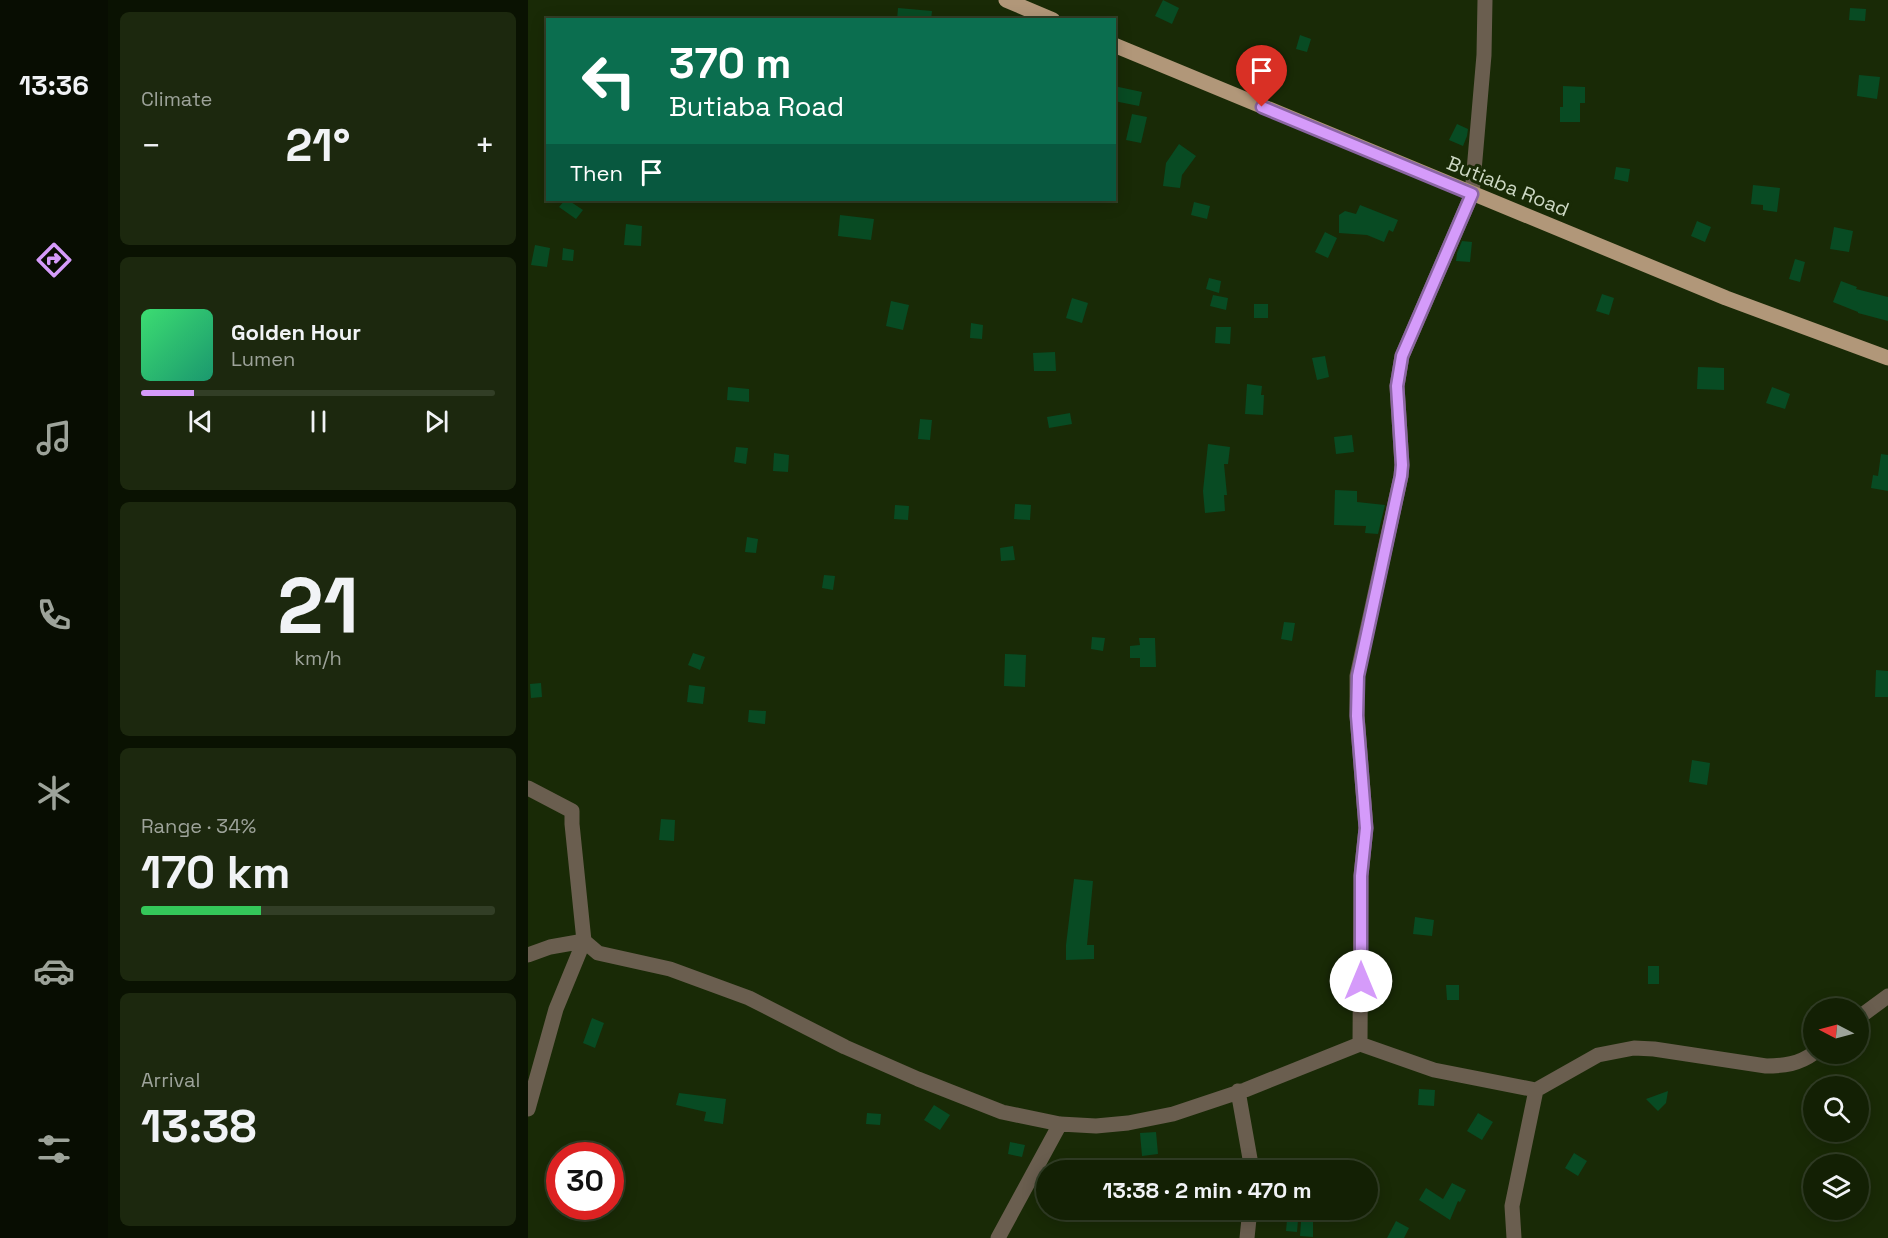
<!DOCTYPE html>
<meta charset="utf-8">
<style>
:root{--surface:#132004;--page:#1c280e;--text:#f1f3f6;--muted:#9da39a;--line:#323e26;--accent:#d59bfa}
body{margin:0;font-family:"Space Grotesk",sans-serif;background:var(--page);color:var(--text);height:100vh;display:flex;flex-direction:column;font-size:22px;white-space:nowrap}
*{box-sizing:border-box;margin:0}
p{font-size:20px;color:var(--muted)}
.icon{flex:none;width:33px;height:33px;fill:none;stroke:currentColor;stroke-width:2;stroke-linecap:round;stroke-linejoin:round}
.map{position:relative;flex:1;overflow:hidden}
.side{display:flex;flex-direction:column;gap:12px;padding:12px;background:#0a1202;width:420px}
.side>*{flex:none}
.hud{position:absolute;left:18px;top:18px;width:570px;height:183px;border-radius:0px;box-shadow:0 3px 15px #0003,0 0 0 2px var(--line);background:#0b6e4f;color:#fff;overflow:hidden}
.needle{width:39px;rotate:276deg}
.fabs{position:absolute;left:1275px;top:998px;display:grid;gap:12px}
.fabs a{display:grid;place-items:center;width:66px;height:66px;border-radius:50%;background:var(--surface);box-shadow:0 3px 15px #0003,0 0 0 2px var(--line);font-size:30px}
.speed{position:absolute;left:18px;top:1142px;display:flex;gap:12px;font-size:30px;font-weight:700;text-align:center}
.speed>*{display:grid;place-content:center;width:78px;height:78px;border-radius:50%;background:var(--surface);box-shadow:0 3px 15px #0003,0 0 0 2px var(--line);line-height:1}
.speed .limit{border:9px solid #d22;background:#fff;color:#111}
.pin{position:absolute;display:grid;place-items:center;width:51px;height:51px;color:#fff;margin:-62px -26px;border-radius:50% 50% 50% 0;rotate:-45deg;box-shadow:0 0 6px #0007}
.pin .icon{rotate:45deg}
.me{position:absolute;width:66px;margin:-33px;rotate:0deg;stroke-linejoin:round;filter:drop-shadow(0 0 4px #0008)}
.turn{display:flex;align-items:center;gap:21px;height:126px;padding:0 24px;font-size:27px}
.turn .icon{width:78px;height:78px;stroke-width:2.5}
.turn b{display:block;font-size:42px;line-height:51px}
.then{display:flex;align-items:center;height:57px;padding:0 24px;background:#0003;gap:12px;font-size:22px}
.big{font-size:45px;font-weight:800;line-height:1.1}
.side .widget{flex:1;display:flex;flex-direction:column;justify-content:center;gap:9px;min-width:0;padding:0 21px;border-radius:9px;background:var(--page)}
.side .dial{align-items:center;gap:0}
.dial b{font-size:78px;line-height:1}
.song{display:flex;align-items:center;gap:18px}
.cover{width:72px;height:72px;border-radius:9px;background:linear-gradient(135deg,hsl(140 70% 55%),hsl(160 70% 35%))}
.played{height:6px;border-radius:3px;background:linear-gradient(90deg,var(--accent) 15%,var(--line) 15%)}
.keys{display:flex;justify-content:space-around;direction:ltr}
.heat{display:flex;justify-content:space-between;align-items:center;font-size:33px;direction:ltr}
.charge{height:9px;border-radius:4px;background:linear-gradient(90deg,#34c759 34%,var(--line) 0)}
.trip{position:absolute;left:508px;top:1160px;width:342px;height:60px;border-radius:30px;background:var(--surface);box-shadow:0 3px 15px #0003,0 0 0 2px var(--line);font-weight:800;line-height:60px;text-align:center}
main{display:flex;flex:1;min-height:0}
.tabs{display:flex;flex-direction:column;width:108px;justify-content:space-around;align-items:center;background:#080d02;color:var(--muted)}
.tabs .icon{width:42px;height:42px}
.tabs .on{color:var(--accent)}
.tabs b{font-size:27px;color:var(--text)}
.map>svg:first-child{display:block}
</style>
<main>
<nav class="tabs">
<b>13:36</b>
<svg class="icon on" aria-label="directions" viewBox="0 0 24 24"><path d="M12 3l9 9-9 9-9-9zM9 14v-3h6M13 9l2 2-2 2"/></svg>
<svg class="icon" aria-label="music" viewBox="0 0 24 24"><path d="M9 18V5l10-2v13"/><circle cx="6" cy="18" r="3"/><circle cx="16" cy="16" r="3"/></svg>
<svg class="icon" aria-label="phone" viewBox="0 0 24 24"><path d="M5 4h4l2 5-3 2q2 4 5 5l2-3 5 2v4C11 20 4 13 5 4z"/></svg>
<svg class="icon" aria-label="climate" viewBox="0 0 24 24"><path d="M12 3v18M4 7l16 10M4 17L20 7"/></svg>
<svg class="icon" aria-label="car" viewBox="0 0 24 24"><path d="M5 17H2v-5l4-1 3-4h7l3 4 3 1v5h-3M9 17h6M6 11h13"/><circle cx="7" cy="17" r="2"/><circle cx="17" cy="17" r="2"/></svg>
<svg class="icon" aria-label="filters" viewBox="0 0 24 24"><path d="M4 7h16M4 17h16"/><circle cx="9" cy="7" r="2"/><circle cx="15" cy="17" r="2"/></svg>
</nav>
<section class="side">
<div class="widget"><p>Climate</p>
<div class="heat"><a>−</a><b class="big">21°</b><a>+</a></div>
</div>
<div class="widget">
<div class="song"><i class="cover"></i><div><b>Golden Hour</b><p>Lumen</p></div></div>
<div class="played"></div>
<div class="keys"><svg class="icon" aria-label="previous" viewBox="0 0 24 24"><path d="M18 5L8 12l10 7zM5 5v14"/></svg><svg class="icon" aria-label="pause" viewBox="0 0 24 24"><path d="M8 5v14M16 5v14"/></svg><svg class="icon" aria-label="next" viewBox="0 0 24 24"><path d="M6 5l10 7-10 7zM19 5v14"/></svg></div>
</div>
<div class="widget dial"><b>21</b><p>km/h</p></div>
<div class="widget"><p>Range · 34%</p><b class="big">170 km</b><div class="charge"></div></div>
<div class="widget"><p>Arrival</p><b class="big">13:38</b></div>
</section>
<div class="map">
<svg width="1360" height="1238" viewBox="0 0 1360 1238">
<rect width="100%" height="100%" fill="#192a06"/>
<path fill="#084b23" d="M 635,0 L 651,8 L 644,24 L 627,16 Z
M 370,8 L 404,11 L 403,20 L 369,20 Z
M 1322,8 L 1338,9 L 1337,21 L 1321,20 Z
M 772,35 L 783,39 L 779,52 L 768,49 Z
M 1331,75 L 1352,77 L 1349,99 L 1329,96 Z
M 586,86 L 614,92 L 611,106 L 586,101 Z
M 1035,86 L 1057,87 L 1057,103 L 1052,103 L 1052,122 L 1032,122 L 1032,107 L 1035,107 Z
M 604,114 L 619,117 L 613,143 L 598,140 Z
M 929,124 L 940,129 L 939,136 L 935,146 L 921,140 Z
M 651,144 L 668,156 L 654,175 L 652,188 L 635,186 L 638,163 Z
M 1088,167 L 1102,169 L 1100,182 L 1086,179 Z
M 1225,185 L 1252,188 L 1249,212 L 1235,210 L 1235,205 L 1223,204 Z
M 37,200 L 40,200 L 55,210 L 48,219 L 31,207 Z
M 666,202 L 682,206 L 679,219 L 663,215 Z
M 832,205 L 870,220 L 865,232 L 861,230 L 856,242 L 839,235 L 811,233 L 811,215 L 817,211 L 828,214 Z
M 312,215 L 346,219 L 343,240 L 310,236 Z
M 1169,221 L 1183,227 L 1177,242 L 1163,236 Z
M 98,224 L 114,226 L 113,246 L 96,245 Z
M 1306,227 L 1325,231 L 1321,252 L 1302,249 Z
M 797,232 L 809,238 L 800,258 L 787,252 Z
M 934,241 L 944,242 L 942,262 L 928,261 L 929,253 Z
M 7,245 L 22,248 L 19,267 L 3,265 Z
M 35,248 L 46,250 L 45,261 L 34,260 Z
M 1267,259 L 1277,262 L 1272,282 L 1261,279 Z
M 681,278 L 693,281 L 691,293 L 678,289 Z
M 1313,281 L 1329,287 L 1328,289 L 1360,297 L 1360,321 L 1330,313 L 1330,312 L 1305,302 Z
M 1074,294 L 1086,298 L 1081,315 L 1068,311 Z
M 685,295 L 700,298 L 698,310 L 682,306 Z
M 544,298 L 560,303 L 554,323 L 538,318 Z
M 363,301 L 381,305 L 375,330 L 358,326 Z
M 726,304 L 740,304 L 740,318 L 726,318 Z
M 443,323 L 455,325 L 454,339 L 442,338 Z
M 688,327 L 703,327 L 702,344 L 687,343 Z
M 527,352 L 528,371 L 506,371 L 505,353 Z
M 797,356 L 801,377 L 789,380 L 784,358 Z
M 1170,367 L 1196,368 L 1196,390 L 1169,389 Z
M 719,384 L 734,386 L 733,395 L 736,395 L 735,415 L 717,414 Z
M 200,387 L 221,389 L 221,402 L 199,400 Z
M 1244,387 L 1262,394 L 1257,409 L 1238,403 Z
M 542,413 L 544,424 L 521,428 L 519,417 Z
M 392,419 L 404,420 L 402,440 L 390,439 Z
M 824,435 L 826,452 L 808,454 L 806,437 Z
M 680,444 L 702,447 L 700,464 L 696,464 L 699,495 L 696,495 L 697,511 L 677,513 L 675,491 Z
M 208,447 L 220,448 L 218,464 L 206,462 Z
M 246,453 L 261,455 L 260,472 L 245,471 Z
M 1353,454 L 1360,455 L 1360,491 L 1343,488 L 1345,475 L 1350,476 Z
M 807,490 L 829,491 L 829,502 L 857,505 L 850,534 L 837,533 L 838,526 L 806,525 Z
M 487,504 L 503,505 L 502,520 L 486,519 Z
M 367,505 L 381,506 L 380,520 L 366,519 Z
M 219,537 L 230,539 L 228,553 L 217,552 Z
M 485,546 L 487,560 L 473,561 L 472,548 Z
M 296,575 L 307,576 L 305,590 L 294,588 Z
M 756,622 L 767,623 L 764,641 L 753,639 Z
M 564,637 L 577,638 L 575,651 L 563,649 Z
M 611,638 L 627,638 L 628,667 L 612,667 L 612,658 L 602,658 L 602,646 L 612,645 Z
M 165,653 L 177,657 L 172,670 L 160,665 Z
M 477,654 L 498,655 L 497,687 L 476,686 Z
M 1348,670 L 1360,671 L 1360,697 L 1347,697 Z
M 13,683 L 14,697 L 3,698 L 2,684 Z
M 161,685 L 177,687 L 175,704 L 159,702 Z
M 221,710 L 238,711 L 237,724 L 220,722 Z
M 1164,760 L 1182,763 L 1179,785 L 1161,782 Z
M 133,819 L 147,820 L 146,841 L 131,840 Z
M 546,879 L 565,881 L 559,945 L 566,945 L 566,959 L 538,960 L 538,945 Z
M 887,917 L 906,920 L 904,936 L 885,934 Z
M 1120,966 L 1131,966 L 1131,984 L 1120,984 Z
M 918,985 L 931,985 L 931,1000 L 919,1000 Z
M 64,1018 L 76,1023 L 67,1048 L 55,1043 Z
M 891,1089 L 907,1090 L 906,1106 L 890,1105 Z
M 1140,1091 L 1138,1103 L 1130,1111 L 1118,1099 Z
M 151,1093 L 198,1099 L 195,1124 L 176,1121 L 178,1112 L 148,1105 Z
M 406,1105 L 422,1115 L 412,1130 L 396,1120 Z
M 339,1113 L 353,1114 L 352,1125 L 338,1124 Z
M 950,1113 L 965,1122 L 954,1140 L 939,1131 Z
M 628,1132 L 630,1154 L 614,1156 L 612,1133 Z
M 482,1142 L 497,1145 L 494,1157 L 480,1154 Z
M 1046,1153 L 1059,1161 L 1050,1176 L 1037,1168 Z
M 924,1183 L 938,1190 L 932,1202 L 930,1201 L 922,1220 L 891,1200 L 898,1188 L 915,1199 Z
M 760,1209 L 771,1209 L 769,1232 L 758,1231 Z
M 868,1221 L 881,1228 L 876,1238 L 859,1238 Z
M 773,1222 L 785,1222 L 785,1237 L 772,1236 Z"/>
<g fill="none" stroke-linecap="round" stroke-linejoin="round">
<path stroke="#6a5e4f" stroke-width="15" d="M 0,788 L 44,811 L 44,824 L 56,941 L 28,1009 L 0,1109
M 56,941 L 70,953 L 142,969 L 221,998 L 317,1047 L 390,1079 L 474,1112 L 532,1124 L 568,1126 L 600,1123 L 645,1114 L 717,1090 L 832,1044 L 906,1070 L 1008,1090 L 1070,1055 L 1106,1048 L 1126,1049 L 1238,1066 C 1256,1066 1271,1064 1286,1053
M 0,955 L 22,947 L 56,941
M 1330,1018 L 1360,996
M 832,1044 L 833,875 L 838,828 L 829,715 L 829,676 L 873,476 L 874,465 L 869,386 L 874,356 L 944,194 L 956,55 L 957,0
M 710,1091 L 724,1170
M 470,1238 L 532,1124
M 719,1238 L 722,1209
M 986,1238 L 984,1206 L 1008,1090"/>
<path stroke="#b19779" stroke-width="15" d="M 478,0 L 525,20
M 586,45 L 1198,298 L 1360,358"/>
</g>
<g fill="none" stroke-linecap="round" stroke-linejoin="round">
<defs>
<path id="route" d="M 734,107 L 944,194 L 874,356 L 869,386 L 874,465 L 873,476 L 830,676 L 829,716 L 838,828 L 833,876 L 833,981"/>
</defs>
<use href="#route" stroke="#8a65a2" stroke-width="15"/>
<use href="#route" stroke="#d59bfa" stroke-width="10"/>
</g>
<g text-anchor="middle" stroke-width="6" stroke-linejoin="round" paint-order="stroke">
<g font-size="20" fill="#cdd8c4" stroke="#192a06">
<text transform="translate(980 186) rotate(22)" y="7">Butiaba Road</text>
</g>
</g>
</svg>
<div class="fabs">
<a><svg class="needle" viewBox="-14 -14 28 28"><path d="M0-13l5 13h-10z" fill="#e53935"/><path d="M0 13l5-13h-10z" fill="#9da39a"/></svg></a>
<a><svg class="icon" aria-label="search" viewBox="0 0 24 24"><circle cx="10" cy="10" r="6"/><path d="M15 15l6 6"/></svg></a>
<a><svg class="icon" aria-label="layers" viewBox="0 0 24 24"><path d="M12 4l9 5-9 5-9-5zM3 14l9 5 9-5"/></svg></a>
</div>
<div class="speed"><div class="limit">30</div></div>
<div class="pin" style="left:734px;top:107px;background:#d93025"><svg class="icon" aria-label="arrive" viewBox="0 0 24 24"><path d="M6 21V4h12l-3 4 3 4H6"/></svg></div>
<svg class="me" style="left:833px;top:981px" viewBox="-20 -20 40 40"><circle r="19" fill="#fff"/><path d="M0-13L10 11 0 6-10 11z" fill="#d59bfa"/></svg>
<div class="trip">13:38 · 2 min · 470 m</div>
<div class="hud">
<div class="turn"><svg class="icon" aria-label="left" viewBox="0 0 24 24"><path d="M17 20v-9H6M10 6l-5 5 5 5"/></svg><div><b>370 m</b>Butiaba Road</div></div>
<div class="then">Then<svg class="icon" aria-label="arrive" viewBox="0 0 24 24"><path d="M6 21V4h12l-3 4 3 4H6"/></svg></div>
</div>
</div>
</main>
